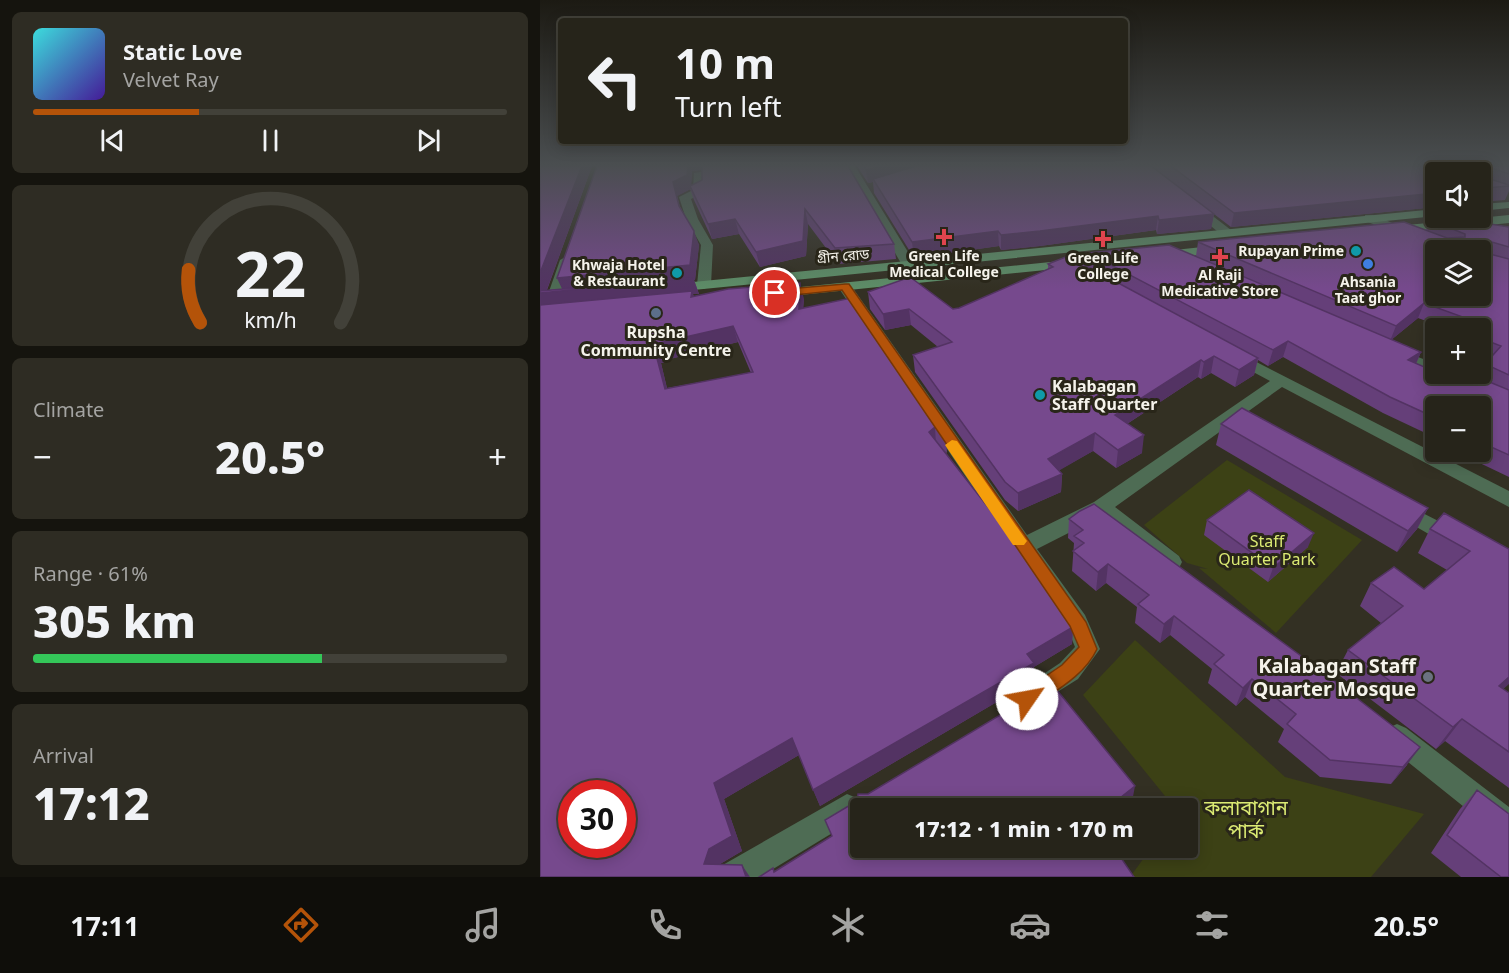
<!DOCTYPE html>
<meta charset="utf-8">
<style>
:root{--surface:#26241a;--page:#2e2c23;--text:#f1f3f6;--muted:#a4a4a2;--line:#424139;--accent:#b45309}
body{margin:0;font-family:"Noto Sans","Noto Sans Bengali",sans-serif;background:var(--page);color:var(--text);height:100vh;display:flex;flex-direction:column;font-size:22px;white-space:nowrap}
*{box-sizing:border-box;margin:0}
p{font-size:20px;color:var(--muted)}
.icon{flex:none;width:33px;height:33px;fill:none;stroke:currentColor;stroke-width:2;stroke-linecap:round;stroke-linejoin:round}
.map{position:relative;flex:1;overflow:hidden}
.panel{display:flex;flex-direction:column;gap:12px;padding:12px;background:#15140e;width:540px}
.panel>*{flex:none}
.banner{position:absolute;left:18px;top:18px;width:570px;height:126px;border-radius:6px;box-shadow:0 3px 15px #0003,0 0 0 2px var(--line);background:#26241a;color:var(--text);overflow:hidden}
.buttons{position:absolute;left:885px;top:162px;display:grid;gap:12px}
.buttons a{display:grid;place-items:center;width:66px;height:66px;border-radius:6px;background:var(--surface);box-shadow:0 3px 15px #0003,0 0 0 2px var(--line);font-size:30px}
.speed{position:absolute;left:18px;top:780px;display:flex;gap:12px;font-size:30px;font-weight:700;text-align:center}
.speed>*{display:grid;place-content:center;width:78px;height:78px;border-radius:50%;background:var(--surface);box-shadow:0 3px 15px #0003,0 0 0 2px var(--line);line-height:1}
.speed .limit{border:9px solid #d22;background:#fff;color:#111}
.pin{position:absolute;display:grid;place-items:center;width:51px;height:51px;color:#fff;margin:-26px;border:3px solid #fff;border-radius:50%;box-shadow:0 2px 6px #0007}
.me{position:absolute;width:66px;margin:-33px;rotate:57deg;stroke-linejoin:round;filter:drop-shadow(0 0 4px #0008)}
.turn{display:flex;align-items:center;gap:21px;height:126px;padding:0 18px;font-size:27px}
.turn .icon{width:78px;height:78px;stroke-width:2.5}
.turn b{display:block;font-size:42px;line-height:51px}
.big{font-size:45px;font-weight:800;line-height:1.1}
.panel .tile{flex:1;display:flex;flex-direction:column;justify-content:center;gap:9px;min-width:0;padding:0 21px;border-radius:9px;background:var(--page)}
.panel .dial{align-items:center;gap:0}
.dial svg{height:156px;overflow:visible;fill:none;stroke:var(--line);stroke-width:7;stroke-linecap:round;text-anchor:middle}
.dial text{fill:var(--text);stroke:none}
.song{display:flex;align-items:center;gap:18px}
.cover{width:72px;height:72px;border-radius:9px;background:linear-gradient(135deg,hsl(180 70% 55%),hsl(260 70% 35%))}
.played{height:6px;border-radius:3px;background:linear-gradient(90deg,var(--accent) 35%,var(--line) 35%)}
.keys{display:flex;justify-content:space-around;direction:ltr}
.heat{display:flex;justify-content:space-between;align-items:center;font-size:33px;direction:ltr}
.charge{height:9px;border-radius:4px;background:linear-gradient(90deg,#34c759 61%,var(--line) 0)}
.trip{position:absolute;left:310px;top:798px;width:348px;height:60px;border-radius:6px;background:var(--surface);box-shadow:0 3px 15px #0003,0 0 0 2px var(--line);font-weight:800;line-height:60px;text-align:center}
.tabs{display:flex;height:96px;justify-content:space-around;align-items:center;background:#0f0e0a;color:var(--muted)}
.tabs .icon{width:42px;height:42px}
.tabs .on{color:var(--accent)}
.tabs b{font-size:27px;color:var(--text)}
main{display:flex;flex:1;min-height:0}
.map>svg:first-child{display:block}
</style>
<main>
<section class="panel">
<div class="tile">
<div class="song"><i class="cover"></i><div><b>Static Love</b><p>Velvet Ray</p></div></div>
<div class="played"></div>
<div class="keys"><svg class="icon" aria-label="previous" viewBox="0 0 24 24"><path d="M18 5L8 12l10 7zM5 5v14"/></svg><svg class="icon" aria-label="pause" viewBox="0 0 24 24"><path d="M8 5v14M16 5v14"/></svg><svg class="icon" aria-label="next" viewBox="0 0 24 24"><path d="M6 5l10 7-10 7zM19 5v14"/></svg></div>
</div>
<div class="tile dial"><svg viewBox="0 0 100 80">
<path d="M14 69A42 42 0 1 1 86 69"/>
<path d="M14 69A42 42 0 0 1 8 42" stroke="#b45309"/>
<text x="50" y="56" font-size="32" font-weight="700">22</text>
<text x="50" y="72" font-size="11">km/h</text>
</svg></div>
<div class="tile"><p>Climate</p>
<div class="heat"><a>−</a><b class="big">20.5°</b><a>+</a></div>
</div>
<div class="tile"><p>Range · 61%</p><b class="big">305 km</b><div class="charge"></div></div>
<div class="tile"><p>Arrival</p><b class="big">17:12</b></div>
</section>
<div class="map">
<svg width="969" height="877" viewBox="0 0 969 877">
<rect width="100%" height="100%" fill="#333023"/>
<path fill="#3c4115" d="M 687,460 L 822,540 L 736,633 L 659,568 L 668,569 L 647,563 L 604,525 Z
M 595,640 L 745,777 L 884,814 L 831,877 L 590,877 L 609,851 L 607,848 L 648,848 L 648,808 L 616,808 L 625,796 L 543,695 Z"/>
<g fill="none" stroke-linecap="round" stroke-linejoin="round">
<path fill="#4e6c54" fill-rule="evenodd" d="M 305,166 L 315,166 L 376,265 L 374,268 L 364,268 L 362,265 Z
M 186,168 L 190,169 L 190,173 L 164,177 L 165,192 L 151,199 L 158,219 L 173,245 L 171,285 L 164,289 L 157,285 L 161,245 L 146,219 L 139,197 L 153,190 L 154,173 Z
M 649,204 L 657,204 L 691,230 L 691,236 L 683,236 L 649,208 Z
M 825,215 L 833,215 L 918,250 L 902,250 L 825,221 Z
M 27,256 L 34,260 L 20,300 L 18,303 L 8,303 L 6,300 L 20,260 Z
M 305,283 L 310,284 L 487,535 L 554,502 L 730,381 L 689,359 L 687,356 L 695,351 L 969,491 L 969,507 L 742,387 L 575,507 L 639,556 L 642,562 L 639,568 L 631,570 L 623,568 L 560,517 L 497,549 L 545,615 L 560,649 L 538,679 L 487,711 L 478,707 L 474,699 L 478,691 L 520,663 L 535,647 L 527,627 L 298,287 Z
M 855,348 L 896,364 L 896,374 L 916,374 L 969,397 L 969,408 L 849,356 L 847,353 Z
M 861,502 L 920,532 L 923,538 L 920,544 L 913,546 L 906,544 L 854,514 L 851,509 L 854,504 Z
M 857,724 L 866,728 L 969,807 L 969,839 L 959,835 L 848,746 L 844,737 L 848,728 Z
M 307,794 L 317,798 L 321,808 L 317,818 L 220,877 L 177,877 L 181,866 Z"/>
<path fill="#5d8d67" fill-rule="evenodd" d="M 969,202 L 969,208 L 940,211 L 940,204 Z
M 896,209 L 896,216 L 133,292 L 126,288 L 133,284 Z
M 969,215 L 969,223 L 857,234 L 851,230 L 857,226 Z
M 681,245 L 685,246 L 685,252 L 625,259 L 619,255 L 625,251 Z
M 570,256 L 575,257 L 575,263 L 240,297 L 233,293 L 240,289 Z"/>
</g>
<path fill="#653f79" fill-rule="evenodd" d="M 0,166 L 52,166 L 7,290 L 23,289 L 17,278 L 57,166 L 308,166 L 354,244 L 356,259 L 298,264 L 268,224 L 266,256 L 220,267 L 199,234 L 172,239 L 154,200 L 150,189 L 137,196 L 140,207 L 159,245 L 155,280 L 154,280 L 159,294 L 153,294 L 154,297 L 264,299 L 263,308 L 352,362 L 406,436 L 407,453 L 403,450 L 533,627 L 532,644 L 494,667 L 494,680 L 280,806 L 259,755 L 184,799 L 202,851 L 180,864 L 0,877 ZM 162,170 L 162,180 L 151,185 L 152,171 ZM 198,342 L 211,373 L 127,388 L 121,363 L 126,362 L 126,360 Z
M 317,166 L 611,166 L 674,214 L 671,229 L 617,234 L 616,230 L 500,246 L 461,250 L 459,246 L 374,258 L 334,193 L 333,182 L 328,183 Z
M 611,166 L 969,166 L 969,191 L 965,200 L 940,202 L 940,172 L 896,172 L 896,207 L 691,227 Z
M 890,220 L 969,227 L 969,477 L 923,455 L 925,452 L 940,452 L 940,406 L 896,406 L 896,438 L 843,413 L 743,357 L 728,366 L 718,360 L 714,375 L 695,387 L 671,373 L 661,379 L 658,377 L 587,424 L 602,453 L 576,468 L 553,451 L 519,470 L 522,474 L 521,492 L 478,511 L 465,500 L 375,372 L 373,355 L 398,347 L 371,325 L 345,330 L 330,309 L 328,292 L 413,309 L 419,308 L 508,270 L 508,264 L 547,266 L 548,253 L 656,256 L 658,242 L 886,230 ZM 878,318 L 905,328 L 940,328 L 940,357 L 948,360 L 945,364 L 938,377 L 926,385 L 876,364 L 881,352 L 851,340 Z
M 681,424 L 888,508 L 877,529 L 857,552 L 676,445 Z
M 529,519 L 867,765 L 851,784 L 780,777 L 738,742 L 744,729 L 705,697 L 696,706 L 668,683 L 672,669 L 630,635 L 620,643 L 595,623 L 597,607 L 566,583 L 556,591 L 532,571 L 534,543 L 528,538 Z
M 667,520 L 768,547 L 728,582 L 664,535 Z
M 890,529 L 969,549 L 963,689 L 969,693 L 969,788 L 905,741 L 896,749 L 796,673 L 808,650 L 841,623 L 820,606 L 831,583 L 884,589 L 907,570 L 878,553 Z
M 937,790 L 969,877 L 921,877 L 891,853 L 920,809 Z"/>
<path fill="#533363" d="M 42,166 L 52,166 L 6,292 L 23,291 L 17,278 L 154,231 L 159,245 L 155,280 L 154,280 L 159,294 L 153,294 L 157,307 L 0,310 L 0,273 Z
M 148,166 L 187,166 L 152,171 L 151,189 L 137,196 L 133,182 Z
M 340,166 L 389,166 L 333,179 L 333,182 L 328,183 L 326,170 Z
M 946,188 L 940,200 L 940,192 Z
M 896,193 L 896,207 L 691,227 L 694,213 Z
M 265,209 L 268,224 L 266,256 L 220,267 L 216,252 Z
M 674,214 L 671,229 L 617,234 L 619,220 Z
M 618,216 L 616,230 L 500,246 L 461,250 L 461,235 Z
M 195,219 L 199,234 L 172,239 L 168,224 Z
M 458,231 L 459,246 L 374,258 L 372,242 Z
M 260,283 L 264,299 L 262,325 L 259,309 Z
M 884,303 L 878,318 L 850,341 L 856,326 Z
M 369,309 L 371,325 L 345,330 L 343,314 Z
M 193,326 L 198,342 L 126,360 L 126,362 L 121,363 L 131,406 L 125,389 L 114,347 L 119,343 Z
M 748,341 L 743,357 L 728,366 L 733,350 Z
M 881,352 L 874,368 L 868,360 Z
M 674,356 L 671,373 L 661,379 L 664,362 Z
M 718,358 L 714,375 L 695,387 L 699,370 Z
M 661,360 L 658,377 L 573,433 L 575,415 Z
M 395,427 L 396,445 L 389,432 Z
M 555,433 L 553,451 L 508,477 L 508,459 Z
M 604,435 L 602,453 L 576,468 L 578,450 Z
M 522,474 L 521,492 L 478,511 L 478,493 Z
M 888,508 L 877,529 L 857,552 L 868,531 Z
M 774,533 L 768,547 L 728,582 L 733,568 Z
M 568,564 L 566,583 L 556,591 L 558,572 Z
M 634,616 L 630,635 L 620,643 L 624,624 Z
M 533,627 L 532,644 L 494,667 L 494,680 L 280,806 L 273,790 L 487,654 Z
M 969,677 L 969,684 L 941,709 L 959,686 Z
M 712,679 L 705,697 L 696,706 L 703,688 Z
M 922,719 L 905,741 L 896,749 L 913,727 Z
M 252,738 L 259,755 L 184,799 L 202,851 L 180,864 L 164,864 L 174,783 Z
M 880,747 L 867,765 L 851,784 L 863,767 Z
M 595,786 L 592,802 L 584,808 L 575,808 L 576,801 Z
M 582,848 L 597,848 L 574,867 L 577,852 Z
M 202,865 L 210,877 L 206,877 Z"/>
<path fill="#76498d" stroke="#533363" stroke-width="1.5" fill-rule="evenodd" d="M 0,166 L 42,166 L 0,273 Z
M 57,166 L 148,166 L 147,175 L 133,182 L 139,206 L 154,231 L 150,265 L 17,278 Z
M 162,166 L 308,166 L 354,244 L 295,248 L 265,209 L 263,241 L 216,252 L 195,219 L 168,224 L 150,186 L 162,180 Z
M 324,166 L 340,166 L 326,170 Z
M 376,166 L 611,166 L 674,214 L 619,220 L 618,216 L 500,231 L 461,235 L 458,231 L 372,242 L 333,179 Z
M 631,166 L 969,166 L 969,174 L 946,166 L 943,168 L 944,177 L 969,185 L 969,186 L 946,188 L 944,192 L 940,192 L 940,172 L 896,172 L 896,193 L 694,213 Z
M 913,218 L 969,227 L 969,247 L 945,240 L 946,253 L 969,259 L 969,375 L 945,364 L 961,346 L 940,338 L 940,330 L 945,325 L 884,303 L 856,326 L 658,242 L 864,222 L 907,238 L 925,237 L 925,234 L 890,220 ZM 896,250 L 940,250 L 940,296 L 896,296 Z
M 629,245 L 881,352 L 868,360 L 896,372 L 896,374 L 899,374 L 926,385 L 935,376 L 969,390 L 969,455 L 940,442 L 940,406 L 896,406 L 896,418 L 850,397 L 748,341 L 733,350 L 548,253 Z
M 528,256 L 718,358 L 699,370 L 674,356 L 664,362 L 661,360 L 575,415 L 604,435 L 578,450 L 555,433 L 508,459 L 522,474 L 478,493 L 465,482 L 373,355 L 412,342 L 369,309 L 343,314 L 328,292 L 370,277 L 413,309 L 419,308 L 513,267 L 508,264 Z
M 153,278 L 0,293 L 0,291 Z
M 260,283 L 259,309 L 311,298 L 352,362 L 355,362 L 406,436 L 395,427 L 389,432 L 506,581 L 526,610 L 533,627 L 487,654 L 494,663 L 273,790 L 252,738 L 174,783 L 192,836 L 169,849 L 164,864 L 202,865 L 206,877 L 0,877 L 0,305 L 152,291 L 151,297 L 188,289 ZM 193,326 L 213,372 L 125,389 L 114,347 L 120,345 L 119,343 ZM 32,794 L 82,794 L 82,844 L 32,844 Z
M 702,408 L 888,508 L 868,531 L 681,424 Z
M 709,490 L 774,533 L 733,568 L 667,520 Z
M 554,504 L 783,672 L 880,747 L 863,767 L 790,760 L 747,724 L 756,714 L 712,679 L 703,688 L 674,664 L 684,655 L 634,616 L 624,624 L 598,604 L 609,595 L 568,564 L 558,572 L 533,551 L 544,543 L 534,536 L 543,530 L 529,519 L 540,511 Z
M 904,513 L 969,549 L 969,677 L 959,686 L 969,693 L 969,752 L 922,719 L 913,727 L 808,650 L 863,606 L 831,583 L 854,567 L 884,589 L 930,551 L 890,529 Z
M 512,684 L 595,786 L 576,801 L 582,808 L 321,808 L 321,848 L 582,848 L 577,852 L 594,877 L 219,877 L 233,868 L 234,872 L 292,836 L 285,820 L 317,801 L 318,794 L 328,794 Z
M 937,790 L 969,814 L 969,877 L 961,877 L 907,835 Z"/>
<linearGradient id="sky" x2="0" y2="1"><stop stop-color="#1c1a13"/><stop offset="0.57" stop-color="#4a4e50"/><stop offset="1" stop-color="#4a4e50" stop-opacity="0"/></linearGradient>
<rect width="969" height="289" fill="url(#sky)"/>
<path fill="#b45309" stroke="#753606" stroke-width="1.5" d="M 305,284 L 309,284 L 546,622 L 557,649 C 545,675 517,690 494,706 L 487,708 L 481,706 L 478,699 L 481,693 L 522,665 L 539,647 L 530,626 L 302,290 L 235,297 L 229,293 L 235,290 Z"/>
<path fill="#f59e0b" d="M 412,440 L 417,441 L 484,537 L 487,541 L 484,545 L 473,545 L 405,445 Z"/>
<g fill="#e0444e" stroke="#292619" stroke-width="2">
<path d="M401 228h6v6h6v6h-6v6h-6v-6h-6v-6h6z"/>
<path d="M560 230h6v6h6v6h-6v6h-6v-6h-6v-6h6z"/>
<path d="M677 248h6v6h6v6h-6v6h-6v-6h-6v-6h6z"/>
</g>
<g fill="#0f9aa8" stroke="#292619" stroke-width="2">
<circle cx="816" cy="251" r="6"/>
<circle cx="137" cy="273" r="6"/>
<circle cx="500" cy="395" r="6"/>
</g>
<circle fill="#3f7fe0" stroke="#292619" stroke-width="2" cx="828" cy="264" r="6"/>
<circle fill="#5c6f8a" stroke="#292619" stroke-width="2" cx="116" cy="313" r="6"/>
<circle fill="#6b7280" stroke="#292619" stroke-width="2" cx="888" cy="677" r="6"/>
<g text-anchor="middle" stroke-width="6" stroke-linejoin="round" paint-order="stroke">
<g font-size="14" font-weight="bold" fill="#f5f3eb" stroke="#292619">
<text x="804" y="256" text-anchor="end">Rupayan Prime</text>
<text x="404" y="261">Green Life<tspan x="404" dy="16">Medical College</tspan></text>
<text x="563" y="263">Green Life<tspan x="563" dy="16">College</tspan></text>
<text x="125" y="270" text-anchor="end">Khwaja Hotel<tspan x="125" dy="16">&amp; Restaurant</tspan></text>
<text x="680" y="280">Al Raji<tspan x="680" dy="16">Medicative Store</tspan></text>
<text x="828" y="287">Ahsania<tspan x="828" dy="16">Taat ghor</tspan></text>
</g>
<g font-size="14" fill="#f5f3eb" stroke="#292619">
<text transform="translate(303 256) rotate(-5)" y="5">গ্রীন রোড</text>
</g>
<g font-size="16" font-weight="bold" fill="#f5f3eb" stroke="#292619">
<text x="116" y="338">Rupsha<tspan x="116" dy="18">Community Centre</tspan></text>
<text x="512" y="392" text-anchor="start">Kalabagan<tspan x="512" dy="18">Staff Quarter</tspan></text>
</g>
<g font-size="16" fill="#dbea73" stroke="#292619">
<text x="727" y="547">Staff<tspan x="727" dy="18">Quarter Park</tspan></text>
</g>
<g font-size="20" font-weight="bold" fill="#f5f3eb" stroke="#292619" text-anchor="end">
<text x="876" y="673">Kalabagan Staff<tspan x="876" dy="23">Quarter Mosque</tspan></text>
</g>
<g font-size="20" fill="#dbea73" stroke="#292619">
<text x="706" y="815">কলাবাগান<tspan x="706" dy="23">পার্ক</tspan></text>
</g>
</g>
</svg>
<div class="buttons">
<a><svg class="icon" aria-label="sound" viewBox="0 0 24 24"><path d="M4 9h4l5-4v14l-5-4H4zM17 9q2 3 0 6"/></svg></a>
<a><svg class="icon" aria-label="layers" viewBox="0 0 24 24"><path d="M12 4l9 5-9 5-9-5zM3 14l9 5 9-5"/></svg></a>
<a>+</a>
<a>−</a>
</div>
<div class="speed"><div class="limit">30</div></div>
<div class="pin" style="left:235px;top:293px;background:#d93025"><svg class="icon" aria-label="arrive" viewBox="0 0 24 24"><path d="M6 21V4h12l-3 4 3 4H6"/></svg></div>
<svg class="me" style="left:487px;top:699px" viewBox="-20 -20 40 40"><circle r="19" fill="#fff"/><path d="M0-13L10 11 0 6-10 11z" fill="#b45309"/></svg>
<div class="trip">17:12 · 1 min · 170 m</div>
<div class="banner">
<div class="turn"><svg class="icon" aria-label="left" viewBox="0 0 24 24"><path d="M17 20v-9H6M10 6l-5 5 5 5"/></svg><div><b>10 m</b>Turn left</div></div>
</div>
</div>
</main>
<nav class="tabs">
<b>17:11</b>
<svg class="icon on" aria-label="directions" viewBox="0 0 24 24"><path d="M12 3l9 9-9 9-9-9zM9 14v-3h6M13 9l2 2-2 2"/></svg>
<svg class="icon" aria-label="music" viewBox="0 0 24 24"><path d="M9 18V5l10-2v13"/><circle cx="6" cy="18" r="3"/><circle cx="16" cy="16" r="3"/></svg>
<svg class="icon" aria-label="phone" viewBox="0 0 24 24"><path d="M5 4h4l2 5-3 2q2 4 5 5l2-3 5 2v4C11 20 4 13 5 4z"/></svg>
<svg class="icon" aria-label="climate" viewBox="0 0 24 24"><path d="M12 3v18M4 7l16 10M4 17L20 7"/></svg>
<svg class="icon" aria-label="car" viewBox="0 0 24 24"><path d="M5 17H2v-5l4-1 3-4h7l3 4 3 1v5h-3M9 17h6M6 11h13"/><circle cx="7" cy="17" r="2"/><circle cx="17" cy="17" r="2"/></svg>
<svg class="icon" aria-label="filters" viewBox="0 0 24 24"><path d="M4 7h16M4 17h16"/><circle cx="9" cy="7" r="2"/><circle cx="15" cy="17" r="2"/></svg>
<b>20.5°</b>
</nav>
